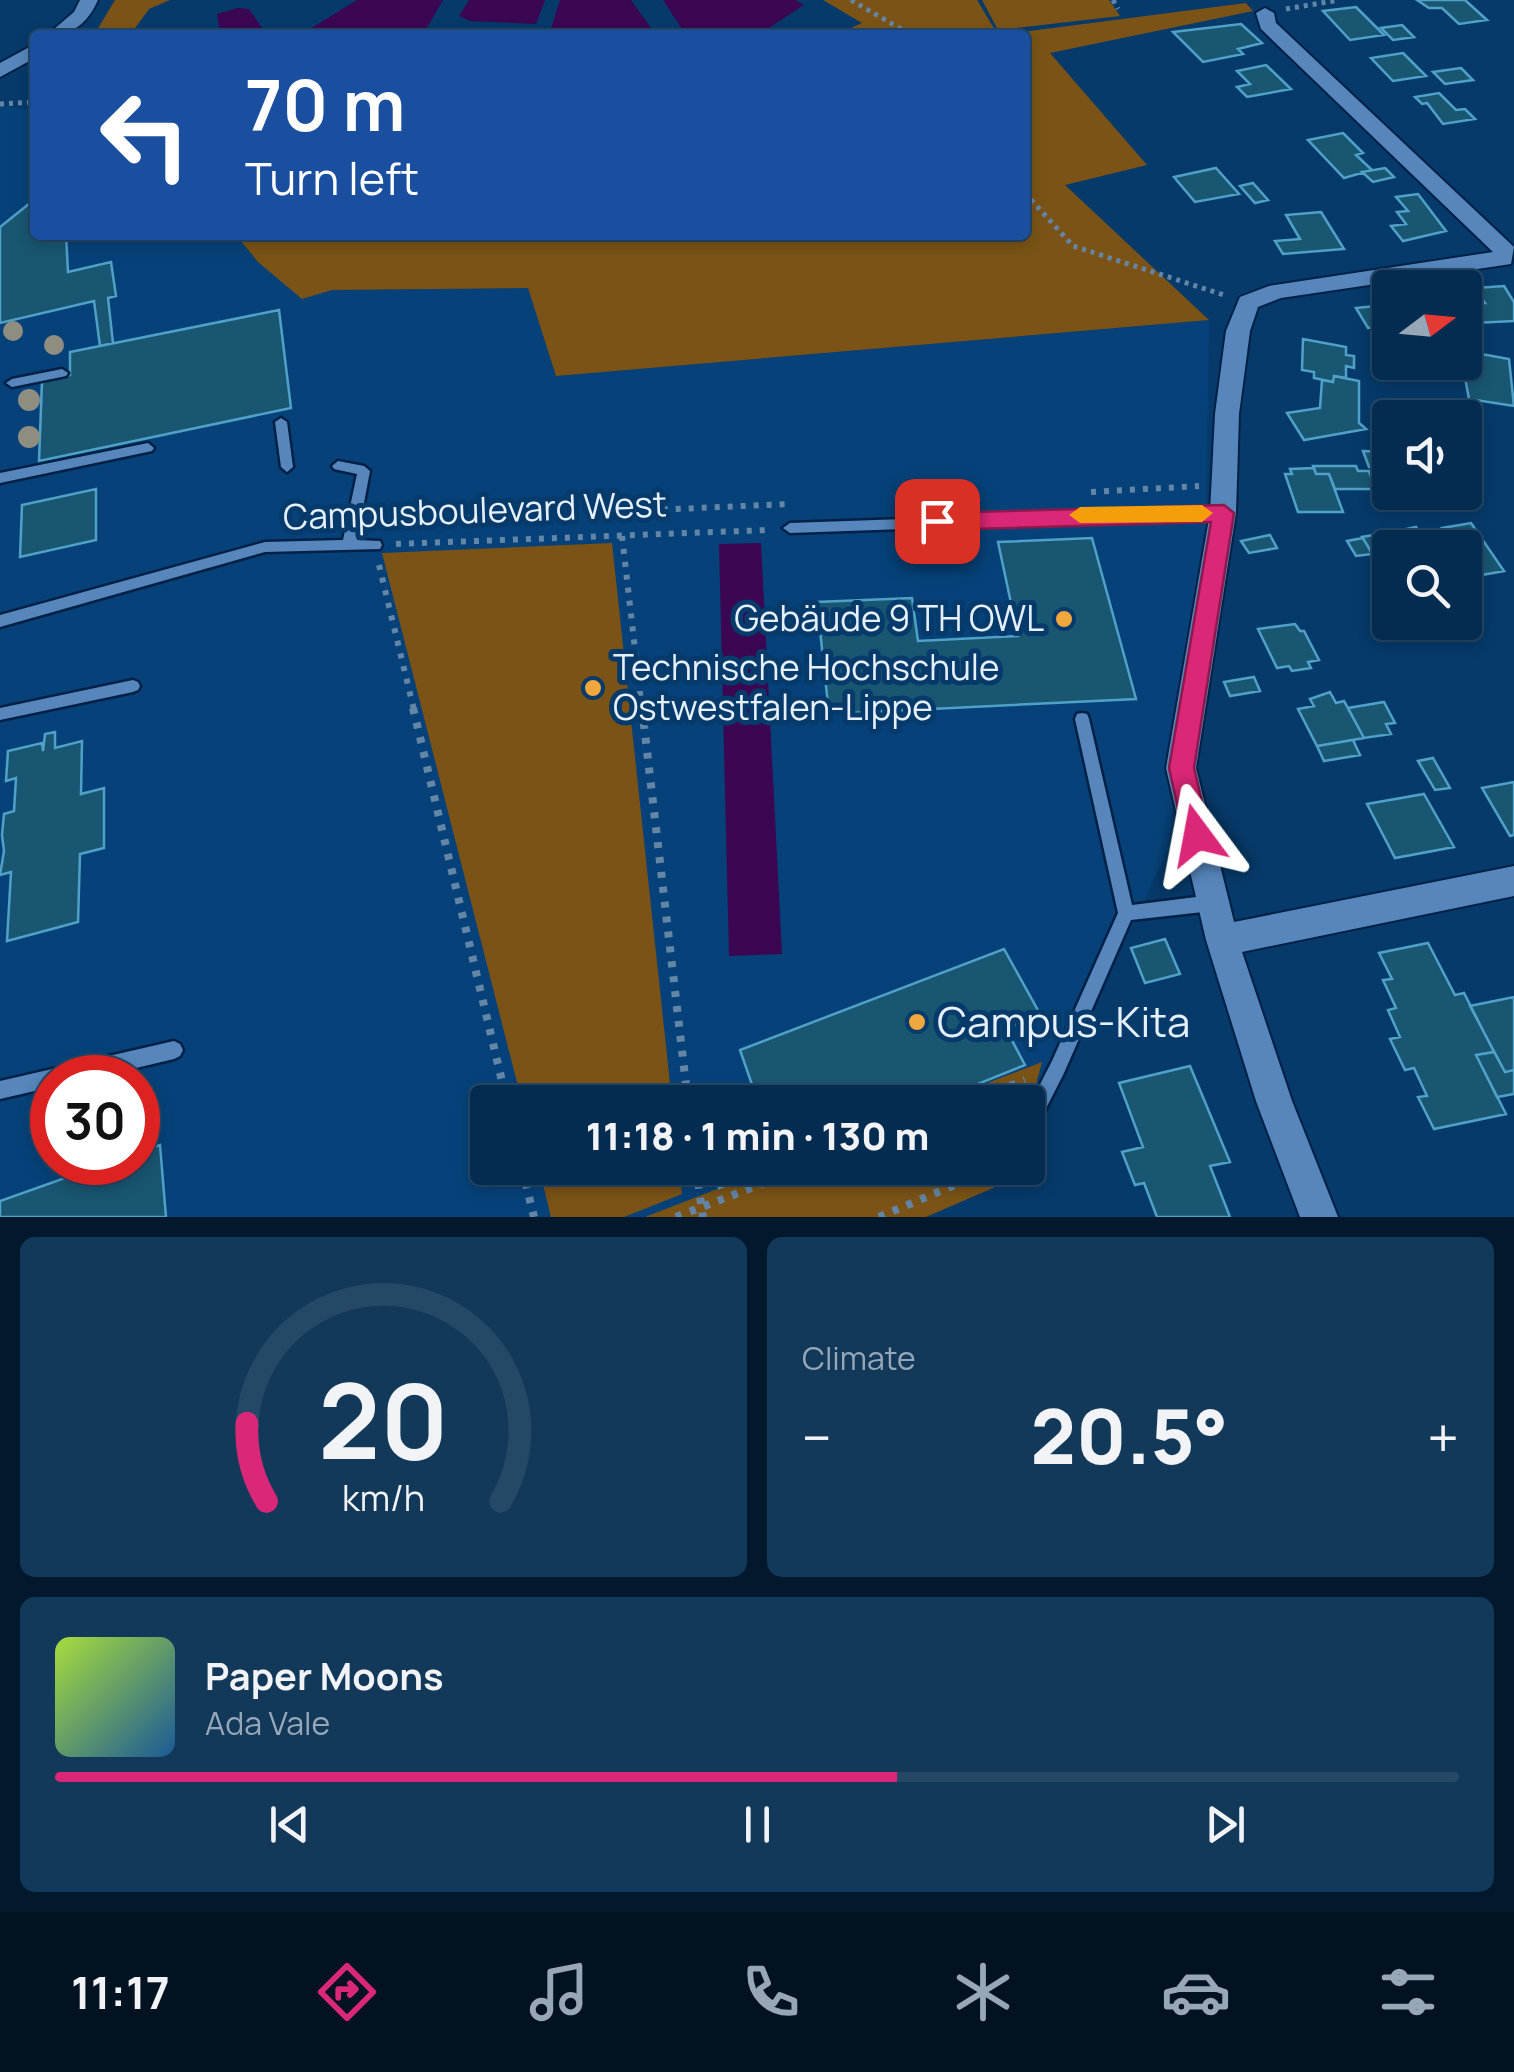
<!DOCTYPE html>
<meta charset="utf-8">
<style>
:root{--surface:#042c50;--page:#12385a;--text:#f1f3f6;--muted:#97a7b7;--line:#254867;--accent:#db2777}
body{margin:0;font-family:Manrope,sans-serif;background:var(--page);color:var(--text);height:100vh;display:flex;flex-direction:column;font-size:38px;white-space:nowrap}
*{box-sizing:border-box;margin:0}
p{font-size:32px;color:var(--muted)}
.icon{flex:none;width:55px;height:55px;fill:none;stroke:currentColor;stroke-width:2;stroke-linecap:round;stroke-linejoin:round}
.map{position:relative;height:1217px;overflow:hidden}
.drawer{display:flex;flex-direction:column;gap:20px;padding:20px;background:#02182c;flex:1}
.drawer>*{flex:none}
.guide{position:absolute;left:30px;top:30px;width:1000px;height:210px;border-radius:10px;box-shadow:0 5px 15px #0003,0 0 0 2px var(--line);background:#1a4fa0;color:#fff;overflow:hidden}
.needle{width:65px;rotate:74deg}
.controls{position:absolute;left:1372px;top:270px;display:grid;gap:20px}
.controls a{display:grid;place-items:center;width:110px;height:110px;border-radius:10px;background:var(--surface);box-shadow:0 5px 15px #0003,0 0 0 2px var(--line);font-size:50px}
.speed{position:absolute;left:30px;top:1055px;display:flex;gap:20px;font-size:50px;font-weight:700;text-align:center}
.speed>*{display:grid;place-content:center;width:130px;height:130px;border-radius:50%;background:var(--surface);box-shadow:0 5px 15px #0003,0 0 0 2px var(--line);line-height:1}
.speed .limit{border:15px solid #d22;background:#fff;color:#111}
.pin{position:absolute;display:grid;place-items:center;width:85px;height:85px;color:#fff;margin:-42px;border-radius:20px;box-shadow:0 5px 15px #0006}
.me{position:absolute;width:110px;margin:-55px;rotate:347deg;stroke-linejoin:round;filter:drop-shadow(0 0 8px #0008)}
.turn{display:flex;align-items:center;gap:35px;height:210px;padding:0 50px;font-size:45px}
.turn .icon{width:130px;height:130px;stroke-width:2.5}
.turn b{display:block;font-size:70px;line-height:85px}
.big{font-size:75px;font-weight:800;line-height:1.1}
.drawer .card{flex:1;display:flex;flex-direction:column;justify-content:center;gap:15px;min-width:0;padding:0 35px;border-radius:15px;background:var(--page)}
.drawer .dial{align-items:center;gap:0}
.dial svg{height:260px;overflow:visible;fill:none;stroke:var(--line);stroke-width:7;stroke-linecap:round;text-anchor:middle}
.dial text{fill:var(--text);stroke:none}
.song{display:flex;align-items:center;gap:30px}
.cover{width:120px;height:120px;border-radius:15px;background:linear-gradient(135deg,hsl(80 70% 55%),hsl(210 70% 35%))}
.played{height:10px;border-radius:5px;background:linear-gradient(90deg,var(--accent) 60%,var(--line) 60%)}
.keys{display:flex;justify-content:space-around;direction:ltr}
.heat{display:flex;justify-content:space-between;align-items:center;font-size:55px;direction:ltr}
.drawer .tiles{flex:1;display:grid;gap:20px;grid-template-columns:1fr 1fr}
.card:last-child{grid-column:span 2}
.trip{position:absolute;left:470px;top:1085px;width:575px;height:100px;border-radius:10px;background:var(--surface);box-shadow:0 5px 15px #0003,0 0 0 2px var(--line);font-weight:800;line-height:100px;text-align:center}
.tab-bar{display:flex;height:160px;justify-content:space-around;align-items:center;background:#021220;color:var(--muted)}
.tab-bar .icon{width:70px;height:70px}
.tab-bar .selected{color:var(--accent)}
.tab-bar b{font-size:45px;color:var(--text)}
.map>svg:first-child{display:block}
</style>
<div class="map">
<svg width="1514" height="1217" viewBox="0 0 1514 1217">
<rect width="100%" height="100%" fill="#063a6a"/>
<path fill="#064279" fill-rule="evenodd" d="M 0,105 L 35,111 L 35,235 L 236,235 L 258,262 L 302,298 L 332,290 L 528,288 L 556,376 L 1209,320 L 1206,527 L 1168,850 L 1028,1143 L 1028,1102 L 488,1102 L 488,1168 L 1016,1168 L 1009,1181 L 926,1217 L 0,1217 ZM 52,1078 L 138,1078 L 138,1162 L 52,1162 Z"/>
<path fill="#7b5316" d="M 115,0 L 170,0 L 149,9 L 130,35 L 94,35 Z
M 823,0 L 977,0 L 998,35 L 1246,3 L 1253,11 L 1050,53 L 1147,165 L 1065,185 L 1209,320 L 556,376 L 528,288 L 332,290 L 302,299 L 258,262 L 236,235 L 1025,235 L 1025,35 L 835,35 L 862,23 Z
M 982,0 L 1109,0 L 1120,16 L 998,30 Z
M 612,543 L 672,1102 L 522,1102 L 382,553 Z
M 1042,1062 L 1028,1114 L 1028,1102 L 937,1102 Z
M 539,1168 L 679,1168 L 682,1194 L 624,1217 L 551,1217 Z
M 771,1168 L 1013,1168 L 1009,1181 L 926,1217 L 645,1217 Z"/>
<path fill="#3b0652" d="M 357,0 L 443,0 L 423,35 L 300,35 Z
M 469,0 L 545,0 L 536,24 L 470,21 L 459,16 Z
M 560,0 L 631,0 L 656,35 L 549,35 Z
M 663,0 L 795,0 L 804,5 L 758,35 L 686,35 Z
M 238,8 L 249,9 L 267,35 L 231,35 L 219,27 L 217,14 Z
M 761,543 L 782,954 L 729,956 L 719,544 Z"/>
<path fill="#195672" stroke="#50a1c8" stroke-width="2.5" d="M 1417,0 L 1465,0 L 1487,20 L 1459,24 L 1442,8 L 1429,8 Z
M 1356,7 L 1384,35 L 1350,40 L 1323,11 Z
M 1241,24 L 1262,43 L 1238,49 L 1243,54 L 1203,62 L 1173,32 Z
M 1402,25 L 1414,37 L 1393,40 L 1381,28 Z
M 1403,53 L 1426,76 L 1393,81 L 1371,58 Z
M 1266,65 L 1291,89 L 1247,97 L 1237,87 L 1250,84 L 1237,71 Z
M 1461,68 L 1473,80 L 1445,84 L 1433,72 Z
M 1439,93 L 1456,110 L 1465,109 L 1475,119 L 1443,124 L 1427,103 L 1422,104 L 1415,97 Z
M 1343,133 L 1363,153 L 1356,155 L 1372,170 L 1344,178 L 1308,140 Z
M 1216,168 L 1239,194 L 1195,202 L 1174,177 Z
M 1385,168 L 1394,177 L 1373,182 L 1362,172 Z
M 1253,183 L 1268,200 L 1255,203 L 1240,186 Z
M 1418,194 L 1446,231 L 1403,241 L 1391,226 L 1406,224 L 1397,212 L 1408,211 L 1396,197 Z
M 35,199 L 35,235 L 66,235 L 68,272 L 111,262 L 116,296 L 108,298 L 113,343 L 100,346 L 94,301 L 0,323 L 0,227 Z
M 1321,212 L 1344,249 L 1283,254 L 1275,241 L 1300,239 L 1286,215 Z
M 1504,286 L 1514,302 L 1514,321 L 1474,323 L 1465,304 L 1485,303 L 1475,288 Z
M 1385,305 L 1390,326 L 1368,328 L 1356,308 Z
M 279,310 L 291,408 L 39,461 L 42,381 L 70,375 L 70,352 Z
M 1303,339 L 1346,347 L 1346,355 L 1354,356 L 1354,368 L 1346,366 L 1346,378 L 1334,376 L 1333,382 L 1314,378 L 1314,372 L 1302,370 Z
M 1465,351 L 1509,359 L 1514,406 L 1469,399 L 1462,362 Z
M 1334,376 L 1359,381 L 1359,423 L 1366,429 L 1304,440 L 1287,413 L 1320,408 L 1322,380 L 1333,382 Z
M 1363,451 L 1390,452 L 1390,468 L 1369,467 Z
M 1313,466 L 1356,466 L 1358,471 L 1369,471 L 1375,489 L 1335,489 L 1329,474 L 1316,474 Z
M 1314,468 L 1316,474 L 1329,474 L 1343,512 L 1298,512 L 1285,474 L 1292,474 L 1290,469 Z
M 96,489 L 96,540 L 20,557 L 22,505 Z
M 1471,523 L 1504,571 L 1465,578 L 1465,548 L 1455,548 L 1442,528 Z
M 1416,527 L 1429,548 L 1415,548 L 1410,540 L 1404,541 L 1397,531 Z
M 1397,531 L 1404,541 L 1410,540 L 1415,548 L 1390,548 L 1388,578 L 1362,537 Z
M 1270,535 L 1277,548 L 1249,553 L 1241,541 Z
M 1092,538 L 1136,699 L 829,714 L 817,602 L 912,598 L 918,641 L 1018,636 L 998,542 Z
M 1363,538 L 1372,554 L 1356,556 L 1347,541 Z
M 1295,624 L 1300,631 L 1304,631 L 1319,660 L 1308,662 L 1311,668 L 1292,671 L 1289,666 L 1277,668 L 1258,629 Z
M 1254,677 L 1260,691 L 1230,696 L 1224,682 Z
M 1330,692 L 1336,703 L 1344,701 L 1364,738 L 1317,746 L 1298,709 L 1314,706 L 1310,699 Z
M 1384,702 L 1395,723 L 1386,724 L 1391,734 L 1364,738 L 1348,708 Z
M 55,732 L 55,748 L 82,741 L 81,794 L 104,788 L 104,848 L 80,854 L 78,922 L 7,941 L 11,872 L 0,875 L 4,851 L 2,835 L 4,814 L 14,811 L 16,778 L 6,781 L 8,751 L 42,743 L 43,751 L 45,734 Z
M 1353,740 L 1360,755 L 1324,761 L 1317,746 Z
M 1433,758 L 1450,788 L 1435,790 L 1418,761 Z
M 1514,782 L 1514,835 L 1510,836 L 1482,788 Z
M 1424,794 L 1454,847 L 1395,858 L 1367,804 Z
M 1165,939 L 1180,974 L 1145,983 L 1131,948 Z
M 1428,943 L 1455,995 L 1464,993 L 1494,1052 L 1476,1055 L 1506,1114 L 1434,1129 L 1418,1097 L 1427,1096 L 1414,1068 L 1405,1070 L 1390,1039 L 1400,1037 L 1388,1010 L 1396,1008 L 1383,980 L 1392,979 L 1379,953 Z
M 1004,949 L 1040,1014 L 1006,1029 L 1025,1065 L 933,1102 L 758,1102 L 740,1050 Z
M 1514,997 L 1514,1070 L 1505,1072 L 1470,1006 Z
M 1494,1052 L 1505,1072 L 1514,1070 L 1514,1094 L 1497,1097 L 1476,1055 Z
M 1190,1066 L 1230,1162 L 1210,1166 L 1230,1217 L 1157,1217 L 1144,1183 L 1135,1185 L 1122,1152 L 1143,1147 L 1119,1083 Z
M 160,1145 L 166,1217 L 0,1217 L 0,1201 L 110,1162 L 138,1162 L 138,1153 Z
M 713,1168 L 771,1168 L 719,1188 Z"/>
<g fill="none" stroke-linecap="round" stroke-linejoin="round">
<defs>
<path id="lane" d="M 62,369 L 68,373 L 66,376 L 12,387 L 6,383 L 12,379 Z
M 281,418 L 287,422 L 293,467 L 287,472 L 281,467 L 275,422 Z
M 148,443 L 154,448 L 152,451 L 0,483 L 0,473 Z
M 338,461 L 364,466 L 370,471 L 357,540 L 380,541 L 382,545 L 380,549 L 265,552 L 0,627 L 0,615 L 265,542 L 343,540 L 357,474 L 334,469 L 332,466 Z
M 1223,508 L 1229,513 L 1223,518 L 790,533 L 783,528 L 790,523 Z
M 133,680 L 138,682 L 140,686 L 138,690 L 133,692 L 0,720 L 0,708 Z
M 1082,713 L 1087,714 L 1089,719 L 1132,905 L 1212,895 L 1218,898 L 1220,903 L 1218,908 L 1212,911 L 1131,920 L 1064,1073 L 1034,1132 L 1028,1135 L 1028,1108 L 1052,1061 L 1118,913 L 1075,719 L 1077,714 Z
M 174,1041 L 180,1044 L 183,1050 L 180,1056 L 174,1059 L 94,1078 L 52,1078 L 52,1087 L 0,1099 L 0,1081 Z"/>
<path id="street" d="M 80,0 L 98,0 C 87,24 73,35 47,35 L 74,12 Z
M 1265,8 L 1274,13 L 1276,23 L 1514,247 L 1511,264 L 1281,298 L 1258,307 L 1250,331 L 1239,414 L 1236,513 L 1196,768 L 1234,922 L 1514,866 L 1514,896 L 1242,952 L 1292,1101 L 1338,1217 L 1300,1217 L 1256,1101 L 1206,940 L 1166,768 L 1210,513 L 1215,414 L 1226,331 L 1240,297 L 1269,286 L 1493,252 L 1261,29 L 1256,13 Z
M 35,44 L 35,58 L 0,77 L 0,63 Z"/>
</defs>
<use href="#lane" stroke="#002145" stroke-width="5"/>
<use href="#street" stroke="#002145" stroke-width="4"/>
<path stroke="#6386a7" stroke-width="5" stroke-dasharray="4 5" stroke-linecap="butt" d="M 851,0 L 911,35
M 1113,0 L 1118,9
M 1286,9 L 1339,0
M 882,35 L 905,30
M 0,104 L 35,102
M 1025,193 L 1073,246 L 1227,296"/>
<path stroke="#6386a7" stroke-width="6" stroke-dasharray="5 8" stroke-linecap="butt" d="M 1091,492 L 1199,486
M 377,522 L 789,504
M 622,536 L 642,710
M 396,544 L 769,530
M 379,565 L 414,710"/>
<path stroke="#6386a7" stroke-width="8" stroke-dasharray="6 9" stroke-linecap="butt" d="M 413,708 L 507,1102
M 642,708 L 688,1102
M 968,1102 L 1025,1080
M 522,1168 L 534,1217
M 696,1168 L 703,1217
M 676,1217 L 803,1168
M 879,1217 L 995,1168"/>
<use href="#lane" fill="#5686bc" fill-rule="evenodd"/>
<use href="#street" fill="#5686bc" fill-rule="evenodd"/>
</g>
<g fill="#8f8c80">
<circle cx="13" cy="331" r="10"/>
<circle cx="54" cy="345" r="10"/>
<circle cx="29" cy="400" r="11"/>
<circle cx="29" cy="437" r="11"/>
</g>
<path fill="#db2777" stroke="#8e194d" stroke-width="2.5" d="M 1224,505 L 1234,513 L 1194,768 L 1210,835 L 1206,843 L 1197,847 L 1188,843 L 1184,835 L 1169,768 L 1211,522 L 937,530 L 926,521 L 937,513 Z"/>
<path fill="#f59e0b" d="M 1202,505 L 1213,513 L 1202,522 L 1080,523 L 1069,515 L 1080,507 Z"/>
<g fill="#efa73e" stroke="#063a6a" stroke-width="4">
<circle cx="1064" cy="619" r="10"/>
<circle cx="593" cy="688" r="10"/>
<circle cx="917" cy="1022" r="10"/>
</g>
<g text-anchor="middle" stroke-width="10" stroke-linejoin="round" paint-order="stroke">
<g font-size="35" fill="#e5f0fc" stroke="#063a6a">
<text transform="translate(475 511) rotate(-2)" y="12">Campusboulevard West</text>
</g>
<g font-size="35" fill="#e5f0fc" stroke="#063a6a" text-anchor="end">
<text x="1044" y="631">Gebäude 9 TH OWL</text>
<text x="613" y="680" text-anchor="start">Technische Hochschule<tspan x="613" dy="40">Ostwestfalen-Lippe</tspan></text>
</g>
<g font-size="42" fill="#e5f0fc" stroke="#063a6a" text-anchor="start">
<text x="937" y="1037">Campus-Kita</text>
</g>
</g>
</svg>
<div class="controls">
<a><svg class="needle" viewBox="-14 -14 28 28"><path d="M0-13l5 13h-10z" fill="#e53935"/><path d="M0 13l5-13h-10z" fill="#97a7b7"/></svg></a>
<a><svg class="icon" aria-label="sound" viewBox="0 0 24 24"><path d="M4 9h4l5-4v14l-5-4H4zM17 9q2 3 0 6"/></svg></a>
<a><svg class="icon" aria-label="search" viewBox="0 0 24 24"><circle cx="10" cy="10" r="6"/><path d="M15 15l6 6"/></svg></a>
</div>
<div class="speed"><div class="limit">30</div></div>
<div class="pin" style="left:937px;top:521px;background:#d93025"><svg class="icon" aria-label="arrive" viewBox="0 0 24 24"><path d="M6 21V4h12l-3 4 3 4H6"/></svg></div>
<svg class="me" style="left:1197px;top:835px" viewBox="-20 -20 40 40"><path d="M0-17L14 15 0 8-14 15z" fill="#db2777" stroke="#fff" stroke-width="4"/></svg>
<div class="trip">11:18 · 1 min · 130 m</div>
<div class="guide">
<div class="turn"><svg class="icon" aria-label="left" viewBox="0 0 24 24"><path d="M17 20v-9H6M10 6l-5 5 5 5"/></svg><div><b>70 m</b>Turn left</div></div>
</div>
</div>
<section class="drawer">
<div class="tiles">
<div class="card dial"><svg viewBox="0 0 100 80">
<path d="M14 69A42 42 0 1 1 86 69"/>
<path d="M14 69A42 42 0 0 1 8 45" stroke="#db2777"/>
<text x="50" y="56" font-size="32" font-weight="700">20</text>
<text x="50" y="72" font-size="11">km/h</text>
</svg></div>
<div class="card"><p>Climate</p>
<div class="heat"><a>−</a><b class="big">20.5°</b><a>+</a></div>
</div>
<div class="card">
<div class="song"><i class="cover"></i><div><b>Paper Moons</b><p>Ada Vale</p></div></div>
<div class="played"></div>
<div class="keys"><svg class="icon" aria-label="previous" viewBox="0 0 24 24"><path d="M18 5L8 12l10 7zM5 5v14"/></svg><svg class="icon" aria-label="pause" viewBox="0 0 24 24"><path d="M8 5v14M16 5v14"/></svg><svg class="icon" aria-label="next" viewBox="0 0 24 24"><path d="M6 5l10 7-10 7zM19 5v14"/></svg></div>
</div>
</div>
</section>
<nav class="tab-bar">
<b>11:17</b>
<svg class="icon selected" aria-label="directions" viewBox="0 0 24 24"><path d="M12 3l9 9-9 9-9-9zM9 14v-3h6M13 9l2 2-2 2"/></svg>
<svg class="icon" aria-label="music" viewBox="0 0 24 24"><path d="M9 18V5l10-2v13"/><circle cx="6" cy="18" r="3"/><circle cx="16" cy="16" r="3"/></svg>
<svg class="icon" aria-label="phone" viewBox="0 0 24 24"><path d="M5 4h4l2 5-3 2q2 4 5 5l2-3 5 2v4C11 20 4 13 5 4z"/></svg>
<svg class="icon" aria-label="climate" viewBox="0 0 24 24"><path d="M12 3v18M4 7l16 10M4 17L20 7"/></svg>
<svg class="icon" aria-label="car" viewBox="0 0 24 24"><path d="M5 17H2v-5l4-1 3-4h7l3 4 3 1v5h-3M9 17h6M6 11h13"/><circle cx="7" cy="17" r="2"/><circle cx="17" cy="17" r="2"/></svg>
<svg class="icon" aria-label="filters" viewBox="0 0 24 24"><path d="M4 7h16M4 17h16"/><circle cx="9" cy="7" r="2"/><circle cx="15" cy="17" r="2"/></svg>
</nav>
